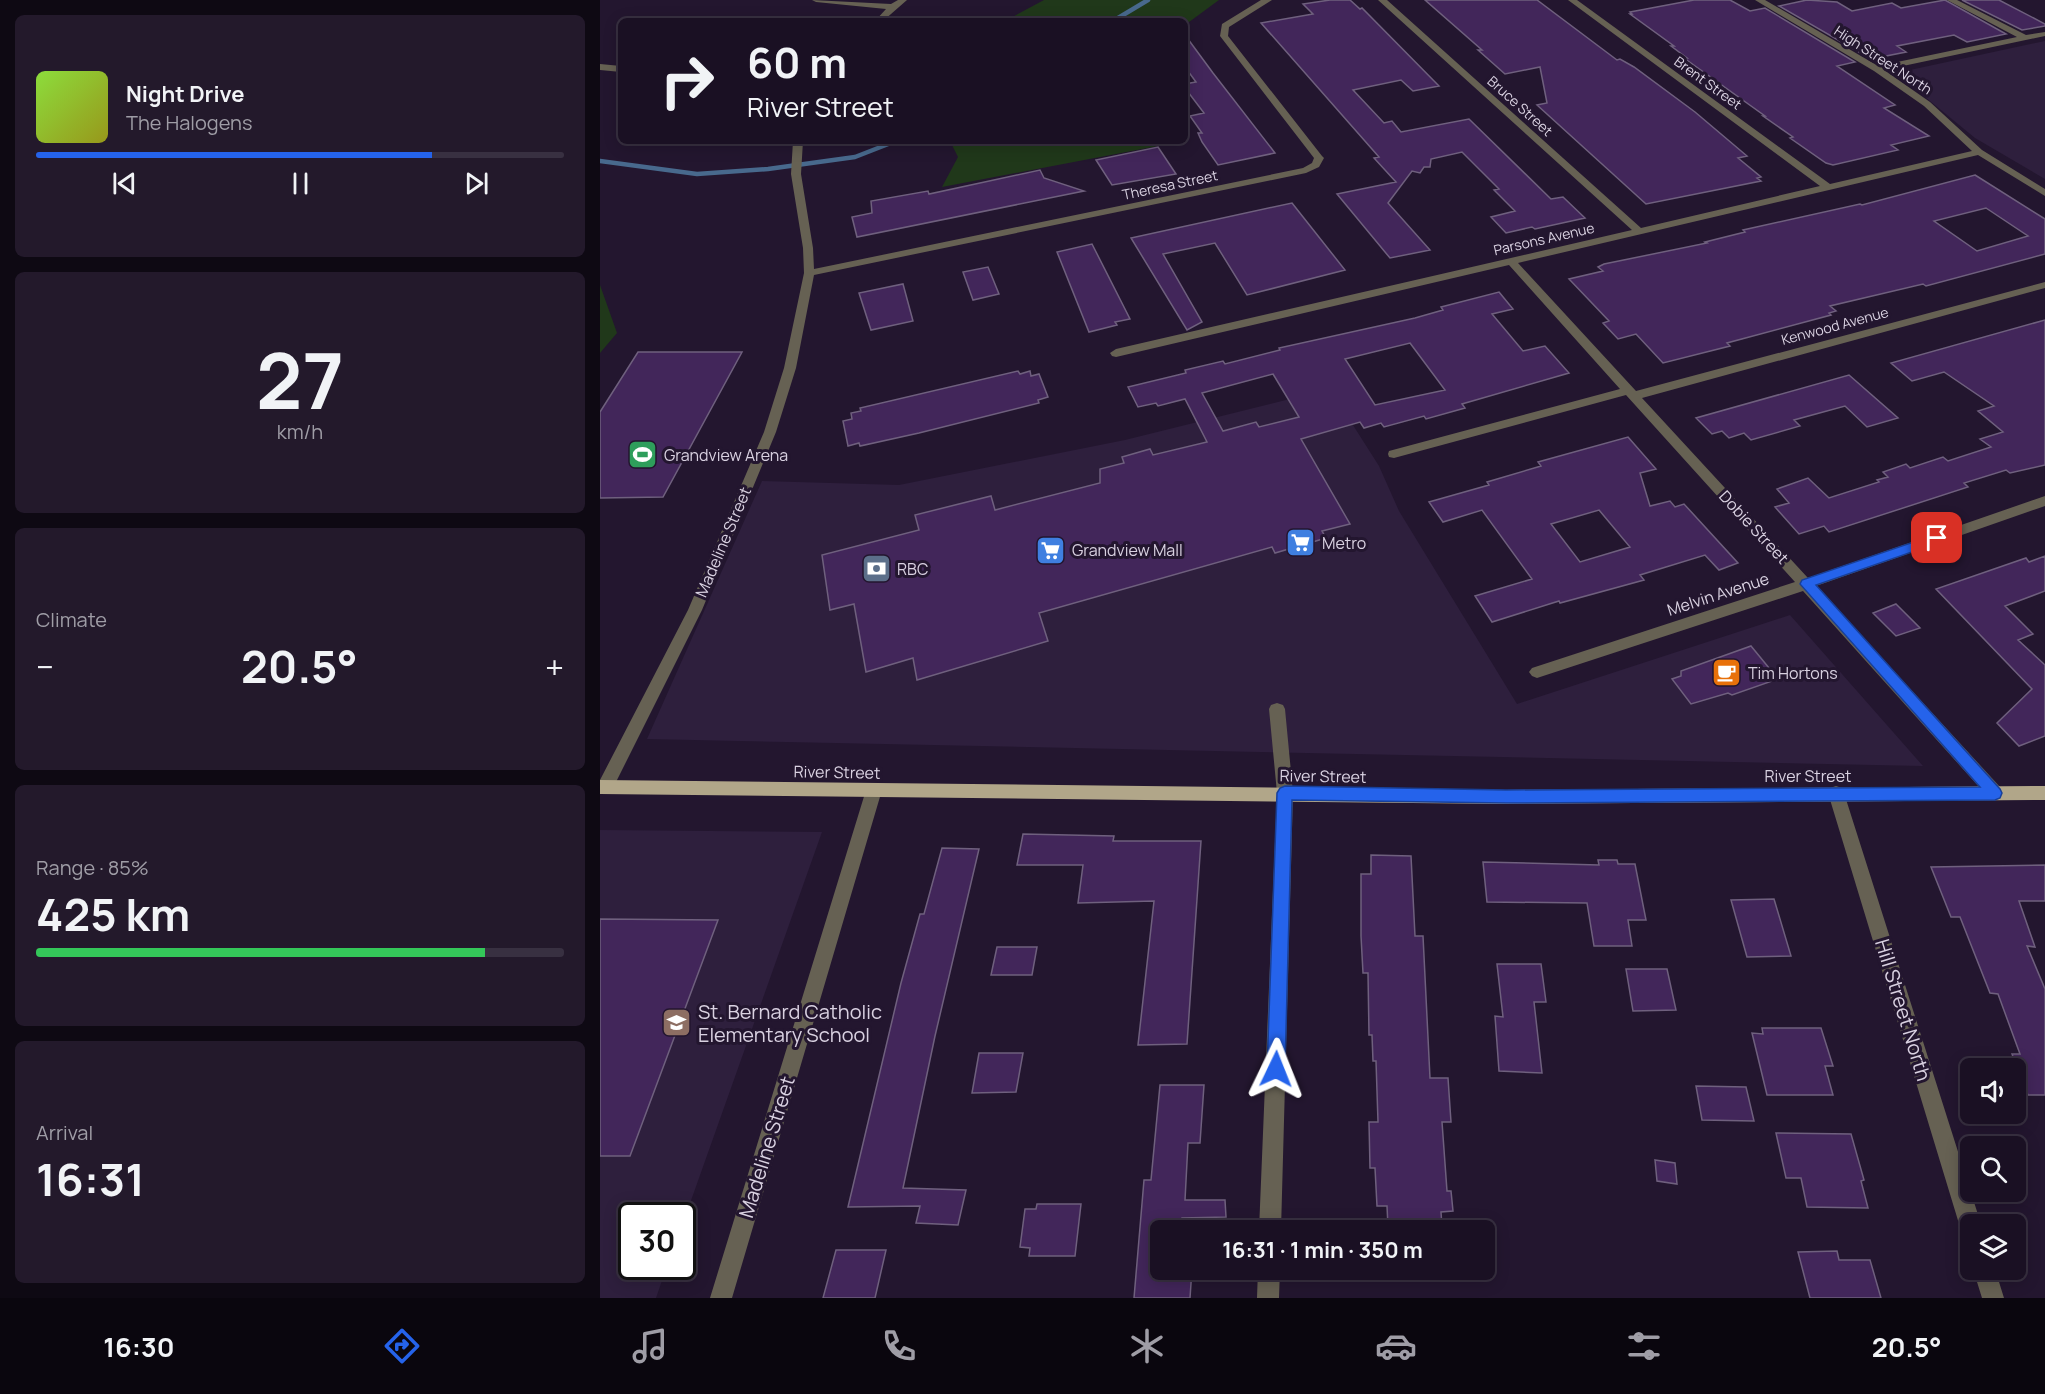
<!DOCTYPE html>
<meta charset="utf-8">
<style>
:root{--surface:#1a1023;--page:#23192b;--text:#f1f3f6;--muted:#9f9da6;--line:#383041;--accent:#2563eb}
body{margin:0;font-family:Manrope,sans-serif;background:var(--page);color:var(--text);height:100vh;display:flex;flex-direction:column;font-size:22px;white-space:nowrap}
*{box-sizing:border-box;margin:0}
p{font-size:20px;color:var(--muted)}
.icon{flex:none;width:33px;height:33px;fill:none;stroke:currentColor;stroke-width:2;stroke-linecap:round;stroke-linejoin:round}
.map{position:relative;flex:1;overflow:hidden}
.sheet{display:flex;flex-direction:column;gap:15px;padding:15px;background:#0e0913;width:600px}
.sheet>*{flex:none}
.hud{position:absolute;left:18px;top:18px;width:570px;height:126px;border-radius:9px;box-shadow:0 3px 15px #0003,0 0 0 2px var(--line);background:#1a1023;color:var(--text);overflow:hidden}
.tools{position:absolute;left:1360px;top:1058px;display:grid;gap:12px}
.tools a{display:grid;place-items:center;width:66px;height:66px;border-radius:9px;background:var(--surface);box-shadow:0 3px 15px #0003,0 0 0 2px var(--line);font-size:30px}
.speed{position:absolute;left:18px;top:1202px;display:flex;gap:12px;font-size:30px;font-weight:700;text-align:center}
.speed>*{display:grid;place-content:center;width:78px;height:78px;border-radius:50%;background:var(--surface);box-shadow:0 3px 15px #0003,0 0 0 2px var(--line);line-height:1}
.speed .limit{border:3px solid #111;border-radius:9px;background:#fff;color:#111}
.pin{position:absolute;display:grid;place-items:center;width:51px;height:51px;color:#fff;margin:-26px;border-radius:12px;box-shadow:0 3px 9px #0006}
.me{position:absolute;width:66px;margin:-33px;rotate:2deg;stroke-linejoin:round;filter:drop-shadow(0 0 4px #0008)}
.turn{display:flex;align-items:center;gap:21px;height:126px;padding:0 30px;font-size:27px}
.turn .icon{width:78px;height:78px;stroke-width:2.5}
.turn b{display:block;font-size:42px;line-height:51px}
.big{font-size:45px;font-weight:700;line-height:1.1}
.sheet .tile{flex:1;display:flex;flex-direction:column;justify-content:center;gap:9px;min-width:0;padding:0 21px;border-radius:9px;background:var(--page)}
.sheet .dial{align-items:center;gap:0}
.dial b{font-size:78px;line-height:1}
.song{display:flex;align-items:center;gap:18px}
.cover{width:72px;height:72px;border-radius:9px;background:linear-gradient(135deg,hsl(90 70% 55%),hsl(60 70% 35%))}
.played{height:6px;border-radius:3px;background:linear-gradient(90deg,var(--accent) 75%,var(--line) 75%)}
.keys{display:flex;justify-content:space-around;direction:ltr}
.heat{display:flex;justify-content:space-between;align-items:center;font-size:33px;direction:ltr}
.charge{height:9px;border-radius:4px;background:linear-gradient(90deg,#34c759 85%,var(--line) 0)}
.trip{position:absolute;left:550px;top:1220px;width:345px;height:60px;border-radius:9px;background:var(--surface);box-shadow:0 3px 15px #0003,0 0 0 2px var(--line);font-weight:700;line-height:60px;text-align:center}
.tabs{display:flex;height:96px;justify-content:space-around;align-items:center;background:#0a060e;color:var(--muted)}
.tabs .icon{width:42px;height:42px}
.tabs .on{color:var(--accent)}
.tabs b{font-size:27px;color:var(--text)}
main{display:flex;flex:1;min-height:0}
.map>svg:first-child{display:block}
</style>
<main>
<section class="sheet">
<div class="tile">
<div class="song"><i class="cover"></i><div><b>Night Drive</b><p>The Halogens</p></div></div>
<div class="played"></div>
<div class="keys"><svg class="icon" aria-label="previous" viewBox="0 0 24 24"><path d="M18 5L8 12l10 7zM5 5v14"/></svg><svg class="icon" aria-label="pause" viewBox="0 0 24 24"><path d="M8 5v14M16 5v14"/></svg><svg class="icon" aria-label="next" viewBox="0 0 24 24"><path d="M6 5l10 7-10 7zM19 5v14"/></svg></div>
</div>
<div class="tile dial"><b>27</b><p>km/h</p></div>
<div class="tile"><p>Climate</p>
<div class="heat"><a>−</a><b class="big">20.5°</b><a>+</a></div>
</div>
<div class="tile"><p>Range · 85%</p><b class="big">425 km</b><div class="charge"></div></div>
<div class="tile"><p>Arrival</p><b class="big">16:31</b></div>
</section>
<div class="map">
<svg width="1445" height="1298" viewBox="0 0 1445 1298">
<rect width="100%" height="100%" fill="#23162f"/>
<path fill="#2e1f3d" d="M 1445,41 L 1445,179 L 1375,138 L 1296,73 Z
M 730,389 L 779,466 L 799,511 L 917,704 L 1190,615 L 1323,766 L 47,739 L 162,481 L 299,485 L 525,440 Z
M 0,830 L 222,832 L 83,1223 L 82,1215 L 32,1215 L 32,1266 L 67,1266 L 56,1298 L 0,1298 Z"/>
<path fill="#20381a" d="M 444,0 L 619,0 L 585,25 L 585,21 L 405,21 Z
M 350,141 L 584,141 L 342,187 L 358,157 Z
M 0,285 L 17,333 L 0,353 Z"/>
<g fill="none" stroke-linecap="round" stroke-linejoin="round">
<path stroke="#48698d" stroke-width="4.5" d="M 513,21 L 548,0
M 0,161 L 97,174 L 168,169 L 255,157 L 296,141"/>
</g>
<path fill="#42265a" stroke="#6f607e" stroke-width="1.5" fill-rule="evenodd" d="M 730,0 L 750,0 L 760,9 L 762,8 L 839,86 L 813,91 L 801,80 L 753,90 L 784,123 L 792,121 L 801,132 L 869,119 L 951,199 L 963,197 L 985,218 L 935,229 L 932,227 L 906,233 L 891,217 L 915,211 L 894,190 L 899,189 L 862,152 L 831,159 L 830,167 L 824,167 L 820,173 L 812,171 L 788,203 L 830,250 L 790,258 L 737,194 L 796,182 L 774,158 L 779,157 L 661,23 L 713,14 L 703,4 Z
M 825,0 L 937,0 L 1017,60 L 1020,59 L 1034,67 L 1095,112 L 1147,156 L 1138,158 L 1161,177 L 1157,178 L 1161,181 L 1046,204 L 937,105 L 947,103 L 940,67 L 905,74 L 878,50 L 882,50 Z
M 1094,0 L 1130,0 L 1150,11 L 1165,8 L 1255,62 L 1237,66 L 1295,105 L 1284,108 L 1329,136 L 1291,145 L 1298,150 L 1233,165 L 1226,163 L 1190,138 L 1193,137 L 1163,116 L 1165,116 L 1084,58 L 1087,58 L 1071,46 L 1074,46 L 1030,14 L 1032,14 L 1030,12 Z
M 1207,0 L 1237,2 L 1252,11 L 1292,3 L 1301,8 L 1345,0 L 1406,34 L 1367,42 L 1354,35 L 1297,46 L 1306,52 L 1271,59 L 1179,6 Z
M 1362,0 L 1399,0 L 1445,24 L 1445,26 L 1422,30 Z
M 585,35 L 613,73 L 675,153 L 618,165 L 602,142 L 598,133 L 602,133 L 590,116 L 604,113 L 585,88 L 585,84 L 596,82 L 585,67 Z
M 558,147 L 576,174 L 512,185 L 496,160 Z
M 440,170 L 444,178 L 484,191 L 257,237 L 252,217 L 272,213 L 271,201 L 328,191 L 329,194 Z
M 1375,175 L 1445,219 L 1445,254 L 1326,286 L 1323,284 L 1230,306 L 1236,311 L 1229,313 L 1231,315 L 1127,343 L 1130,346 L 1063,363 L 1036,334 L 1018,339 L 1003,323 L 1009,321 L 969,279 L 1003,271 L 998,267 L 1004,264 L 1107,243 L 1105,242 L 1145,232 L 1143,230 L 1260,204 L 1262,205 ZM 1386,208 L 1428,236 L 1377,251 L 1334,221 Z
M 692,203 L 745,270 L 647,295 L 615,243 L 563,254 L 602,322 L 587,330 L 531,238 Z
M 492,244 L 530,319 L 515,322 L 517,325 L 489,332 L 457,252 Z
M 388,267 L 399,294 L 373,300 L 363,272 Z
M 303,284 L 313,321 L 271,330 L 259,293 Z
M 899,292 L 913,309 L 892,314 L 923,351 L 945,346 L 969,373 L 862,404 L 865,408 L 826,419 L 824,416 L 784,427 L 781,423 L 764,428 L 760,422 L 701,439 L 750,524 L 722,531 L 726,538 L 675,553 L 672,547 L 439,613 L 448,641 L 317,680 L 313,658 L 266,672 L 254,604 L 230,610 L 222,555 L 319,530 L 315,515 L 391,496 L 395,510 L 500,483 L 500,469 L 524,463 L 522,457 L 550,449 L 553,455 L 607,442 L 585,399 L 558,406 L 556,403 L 538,407 L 528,387 L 586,373 L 585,370 L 623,361 L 625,364 L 680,350 L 679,348 L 815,318 L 843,310 L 841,307 ZM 810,343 L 845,390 L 775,405 L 745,359 ZM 673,374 L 699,417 L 659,427 L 656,422 L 623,431 L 602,393 Z
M 1445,320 L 1445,465 L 1410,473 L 1406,470 L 1364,483 L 1368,487 L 1229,532 L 1224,526 L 1199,534 L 1175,507 L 1189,503 L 1177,489 L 1208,478 L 1229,498 L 1279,482 L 1277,480 L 1288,477 L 1283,472 L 1306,464 L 1310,468 L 1343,457 L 1348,461 L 1391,447 L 1380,439 L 1403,432 L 1378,411 L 1394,406 L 1344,372 L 1312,381 L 1291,363 Z
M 38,352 L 142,352 L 63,497 L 0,498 L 0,412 Z
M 418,371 L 420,374 L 430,371 L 431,376 L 439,374 L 448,397 L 438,400 L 439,403 L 319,433 L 260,446 L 259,443 L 248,446 L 243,421 L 252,419 L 251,413 L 261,411 L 260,408 Z
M 1249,375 L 1298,418 L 1267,427 L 1245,406 L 1194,420 L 1200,426 L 1151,440 L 1144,433 L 1129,438 L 1122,431 L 1112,434 L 1096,418 Z
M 1028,437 L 1056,469 L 1040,473 L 1050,506 L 1070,501 L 1075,507 L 1084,504 L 1138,563 L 1119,570 L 1105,555 L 1040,575 L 1044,580 L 960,603 L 959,601 L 892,622 L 875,596 L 932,579 L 882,510 L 843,522 L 829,502 L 889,485 L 887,482 L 941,466 L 938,462 ZM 999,510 L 1030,547 L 980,562 L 951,524 Z
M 1445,556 L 1445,591 L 1405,606 L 1433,634 L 1418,640 L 1445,665 L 1445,736 L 1419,746 L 1397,723 L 1432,689 L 1336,589 L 1426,558 L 1429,562 Z
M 1296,604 L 1320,628 L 1296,636 L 1273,613 Z
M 1151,646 L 1178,679 L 1132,695 L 1128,693 L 1091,704 L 1072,679 L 1081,676 L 1081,671 Z
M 423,834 L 514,836 L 513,841 L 601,841 L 587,1044 L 538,1045 L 554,901 L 478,903 L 483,865 L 417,865 Z
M 342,848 L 379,849 L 335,1036 L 303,1188 L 366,1190 L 358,1225 L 316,1223 L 320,1206 L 248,1207 L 301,983 L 320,914 L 324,914 Z
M 771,855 L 811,856 L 815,936 L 823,936 L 830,1078 L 848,1078 L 851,1122 L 842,1122 L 847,1191 L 851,1191 L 853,1211 L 841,1212 L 842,1227 L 788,1227 L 787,1206 L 777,1206 L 775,1168 L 770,1168 L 769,1122 L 778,1122 L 776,1061 L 773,1061 L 772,1035 L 769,1035 L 768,973 L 763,973 L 761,936 L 761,874 L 771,874 Z
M 998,860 L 1017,860 L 1018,864 L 1035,864 L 1046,920 L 1028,920 L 1032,946 L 994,946 L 987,903 L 887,902 L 883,862 L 999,865 Z
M 1445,865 L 1445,901 L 1419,901 L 1435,947 L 1427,946 L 1445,989 L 1445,1095 L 1428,1095 L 1412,1054 L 1420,1054 L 1398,994 L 1390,993 L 1360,917 L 1351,917 L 1331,867 Z
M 1174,899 L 1191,956 L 1147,957 L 1131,900 Z
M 0,919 L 118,920 L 30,1156 L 0,1156 Z
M 397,947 L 437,947 L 432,975 L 391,975 Z
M 897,964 L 941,964 L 946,1002 L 934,1002 L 942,1073 L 899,1071 L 895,1016 L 903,1017 Z
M 1026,969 L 1067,969 L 1076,1010 L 1033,1011 Z
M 1162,1028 L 1221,1028 L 1233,1066 L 1225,1066 L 1233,1095 L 1167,1095 L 1152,1033 L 1163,1034 Z
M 379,1053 L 423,1053 L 416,1092 L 372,1093 Z
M 560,1085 L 604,1085 L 600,1143 L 588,1143 L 585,1200 L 625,1200 L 626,1217 L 582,1218 L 581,1228 L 561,1227 L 561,1269 L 592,1269 L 590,1298 L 534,1298 L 544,1180 L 551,1180 Z
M 1096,1086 L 1146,1087 L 1154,1121 L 1102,1120 Z
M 1176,1133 L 1251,1134 L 1264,1180 L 1261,1181 L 1268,1208 L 1207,1207 L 1201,1178 L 1186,1178 Z
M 1055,1160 L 1075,1163 L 1077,1184 L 1057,1181 Z
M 437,1204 L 481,1204 L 475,1256 L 429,1256 L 430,1248 L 420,1247 L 425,1209 L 436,1209 Z
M 236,1250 L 286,1250 L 275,1298 L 223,1298 Z
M 1237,1251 L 1239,1260 L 1270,1260 L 1281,1298 L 1210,1298 L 1198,1252 Z"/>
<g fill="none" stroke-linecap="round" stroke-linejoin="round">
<path fill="#666153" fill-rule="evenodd" d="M 212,0 L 291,4 L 298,0 L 307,0 L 283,21 L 275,21 L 286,9 L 216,2 Z
M 661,0 L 672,0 L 629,27 L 628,36 L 722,156 L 724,158 L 719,167 L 706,173 L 214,275 L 196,368 L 176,432 L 102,610 L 11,792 L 5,794 L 0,792 L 0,780 L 88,610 L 164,432 L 184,368 L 204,273 L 203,248 L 191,174 L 193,141 L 203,141 L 201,174 L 213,248 L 214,269 L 703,168 L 712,163 L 714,158 L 620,36 L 622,24 Z
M 778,0 L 787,0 L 1041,228 L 1220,186 L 968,0 L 977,0 L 1230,184 L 1372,151 L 1324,106 L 1274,71 L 1155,0 L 1165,0 L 1278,66 L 1417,37 L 1347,0 L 1357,0 L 1426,35 L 1445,32 L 1445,36 L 1284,70 L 1330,102 L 1382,150 L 1445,189 L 1445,196 L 1378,155 L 918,263 L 1036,391 L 1445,282 L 1445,288 L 1042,398 L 1208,578 L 1445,496 L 1445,506 L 1216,586 L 1401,788 L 1403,793 L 1401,798 L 1395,800 L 1389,798 L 1203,591 L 937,678 L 932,676 L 929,672 L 932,668 L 1195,582 L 1026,395 L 794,458 L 789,457 L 788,454 L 789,451 L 1020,389 L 909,265 L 516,357 L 512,356 L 510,353 L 516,349 L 1032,230 Z
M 0,64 L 21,66 L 21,72 L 0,70 Z
M 677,703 L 683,705 L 685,709 L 693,793 L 681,1230 L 659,1230 L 677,793 L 669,709 L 671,705 Z
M 274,783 L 280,785 L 282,790 L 132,1298 L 110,1298 L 266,790 L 268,785 Z
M 1236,786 L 1242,788 L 1244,793 L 1381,1224 L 1371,1224 L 1371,1238 L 1363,1235 L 1360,1227 L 1228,793 L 1230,788 Z
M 658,1269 L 680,1269 L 679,1298 L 657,1298 Z
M 1373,1269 L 1395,1269 L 1404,1298 L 1382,1298 Z"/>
<path fill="#b1a689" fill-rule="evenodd" d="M 0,780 L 906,790 L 1445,786 L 1445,800 L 906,804 L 0,794 Z"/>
</g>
<path fill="#2563eb" stroke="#184099" stroke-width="1.5" d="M 1337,534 L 1343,538 L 1341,542 L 1216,585 L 1400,789 L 1402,793 L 1400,798 L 1395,800 L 906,803 L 692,800 L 685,1069 L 682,1075 L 676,1078 L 669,1075 L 667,1069 L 677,793 L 680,788 L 685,786 L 906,790 L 1380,787 L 1200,584 L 1202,580 Z"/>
<defs>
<symbol id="stadium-square" viewBox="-11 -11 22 22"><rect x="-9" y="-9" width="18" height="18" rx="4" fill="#2e9e5b" stroke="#23162f"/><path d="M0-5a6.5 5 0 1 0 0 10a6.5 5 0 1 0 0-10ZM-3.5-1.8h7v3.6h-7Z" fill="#fff"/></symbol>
<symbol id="supermarket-square" viewBox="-11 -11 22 22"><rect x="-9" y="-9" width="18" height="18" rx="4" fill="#3f7fe0" stroke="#23162f"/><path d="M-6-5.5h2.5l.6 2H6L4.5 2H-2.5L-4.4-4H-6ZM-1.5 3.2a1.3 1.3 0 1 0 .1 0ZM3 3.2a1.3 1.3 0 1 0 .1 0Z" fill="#fff"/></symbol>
<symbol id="bank-square" viewBox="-11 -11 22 22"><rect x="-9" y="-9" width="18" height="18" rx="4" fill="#5c6f8a" stroke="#23162f"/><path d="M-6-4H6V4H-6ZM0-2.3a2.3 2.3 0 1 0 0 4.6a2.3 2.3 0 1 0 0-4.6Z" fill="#fff"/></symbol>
<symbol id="cafe-square" viewBox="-11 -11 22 22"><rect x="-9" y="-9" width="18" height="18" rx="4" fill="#e8710a" stroke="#23162f"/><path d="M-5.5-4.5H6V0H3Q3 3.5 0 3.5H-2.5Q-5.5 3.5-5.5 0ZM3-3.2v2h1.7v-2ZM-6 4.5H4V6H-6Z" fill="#fff"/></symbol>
<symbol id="school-square" viewBox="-11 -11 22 22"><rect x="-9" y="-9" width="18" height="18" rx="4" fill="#8d6e63" stroke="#23162f"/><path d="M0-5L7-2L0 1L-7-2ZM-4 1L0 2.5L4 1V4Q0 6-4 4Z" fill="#fff"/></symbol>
</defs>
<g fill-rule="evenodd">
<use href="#stadium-square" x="26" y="438" width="33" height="33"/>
<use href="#supermarket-square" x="684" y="526" width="33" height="33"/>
<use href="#supermarket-square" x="434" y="534" width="33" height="33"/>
<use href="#bank-square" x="260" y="552" width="33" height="33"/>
<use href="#cafe-square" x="1110" y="656" width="33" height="33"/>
<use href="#school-square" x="60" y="1006" width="33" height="33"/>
</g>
<g text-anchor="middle" stroke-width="6" stroke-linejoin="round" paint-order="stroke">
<g font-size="14" fill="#d9d1e1" stroke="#23162f">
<text transform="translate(1283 60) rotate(33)" y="5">High Street North</text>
<text transform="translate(1108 83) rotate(36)" y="5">Brent Street</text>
<text transform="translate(920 106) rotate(42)" y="5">Bruce Street</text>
<text transform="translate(570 185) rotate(-12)" y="5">Theresa Street</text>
<text transform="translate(944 239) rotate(-13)" y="5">Parsons Avenue</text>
<text transform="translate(1235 326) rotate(-15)" y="5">Kenwood Avenue</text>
</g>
<g font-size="16" fill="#d9d1e1" stroke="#23162f" text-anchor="start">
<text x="64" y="461">Grandview Arena</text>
<text x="722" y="549">Metro</text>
<text x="472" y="556">Grandview Mall</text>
<text x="297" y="575">RBC</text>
<text x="1148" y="679">Tim Hortons</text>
</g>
<g font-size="16" fill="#d9d1e1" stroke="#23162f">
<text transform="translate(1154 527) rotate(47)" y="6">Dobie Street</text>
<text transform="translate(123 542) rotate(-67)" y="6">Madeline Street</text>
<text transform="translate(1118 594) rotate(-18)" y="6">Melvin Avenue</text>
<text transform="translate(237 772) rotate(1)" y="6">River Street</text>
<text transform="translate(723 776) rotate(1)" y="6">River Street</text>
<text x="1208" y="782">River Street</text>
</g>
<g font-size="20" fill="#d9d1e1" stroke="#23162f">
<text transform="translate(1303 1010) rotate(73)" y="7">Hill Street North</text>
<text transform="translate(167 1147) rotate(-73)" y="7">Madeline Street</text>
</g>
<g font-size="20" fill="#d9d1e1" stroke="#23162f" text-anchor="start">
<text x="98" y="1019">St. Bernard Catholic<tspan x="98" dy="23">Elementary School</tspan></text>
</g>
</g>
</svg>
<div class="tools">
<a><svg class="icon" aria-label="sound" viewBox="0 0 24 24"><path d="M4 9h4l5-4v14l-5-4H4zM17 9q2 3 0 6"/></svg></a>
<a><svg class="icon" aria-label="search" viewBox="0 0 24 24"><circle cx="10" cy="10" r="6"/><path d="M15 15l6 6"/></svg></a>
<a><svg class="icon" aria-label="layers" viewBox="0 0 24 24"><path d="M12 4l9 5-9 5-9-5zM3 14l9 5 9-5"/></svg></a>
</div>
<div class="speed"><div class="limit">30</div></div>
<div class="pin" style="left:1337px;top:538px;background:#d93025"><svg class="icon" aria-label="arrive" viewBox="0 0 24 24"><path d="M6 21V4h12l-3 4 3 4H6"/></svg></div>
<svg class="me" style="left:676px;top:1069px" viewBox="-20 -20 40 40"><path d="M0-17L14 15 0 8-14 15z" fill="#2563eb" stroke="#fff" stroke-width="4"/></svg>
<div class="trip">16:31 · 1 min · 350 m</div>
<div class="hud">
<div class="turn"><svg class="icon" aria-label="right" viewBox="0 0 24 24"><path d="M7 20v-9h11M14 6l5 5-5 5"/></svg><div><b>60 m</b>River Street</div></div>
</div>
</div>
</main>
<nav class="tabs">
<b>16:30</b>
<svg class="icon on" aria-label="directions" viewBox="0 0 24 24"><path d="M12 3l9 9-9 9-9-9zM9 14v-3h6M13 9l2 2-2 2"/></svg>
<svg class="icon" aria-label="music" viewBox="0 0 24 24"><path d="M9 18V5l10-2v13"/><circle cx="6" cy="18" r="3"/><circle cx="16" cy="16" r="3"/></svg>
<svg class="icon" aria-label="phone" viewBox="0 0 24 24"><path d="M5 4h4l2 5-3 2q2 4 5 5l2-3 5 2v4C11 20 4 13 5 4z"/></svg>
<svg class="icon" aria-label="climate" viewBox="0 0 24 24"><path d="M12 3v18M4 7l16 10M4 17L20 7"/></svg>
<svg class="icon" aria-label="car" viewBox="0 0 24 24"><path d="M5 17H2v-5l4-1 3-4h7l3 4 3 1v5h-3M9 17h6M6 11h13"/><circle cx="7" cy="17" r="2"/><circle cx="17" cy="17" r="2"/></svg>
<svg class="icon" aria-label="filters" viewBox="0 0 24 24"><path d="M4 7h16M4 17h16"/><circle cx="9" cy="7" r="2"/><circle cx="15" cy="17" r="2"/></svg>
<b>20.5°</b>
</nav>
